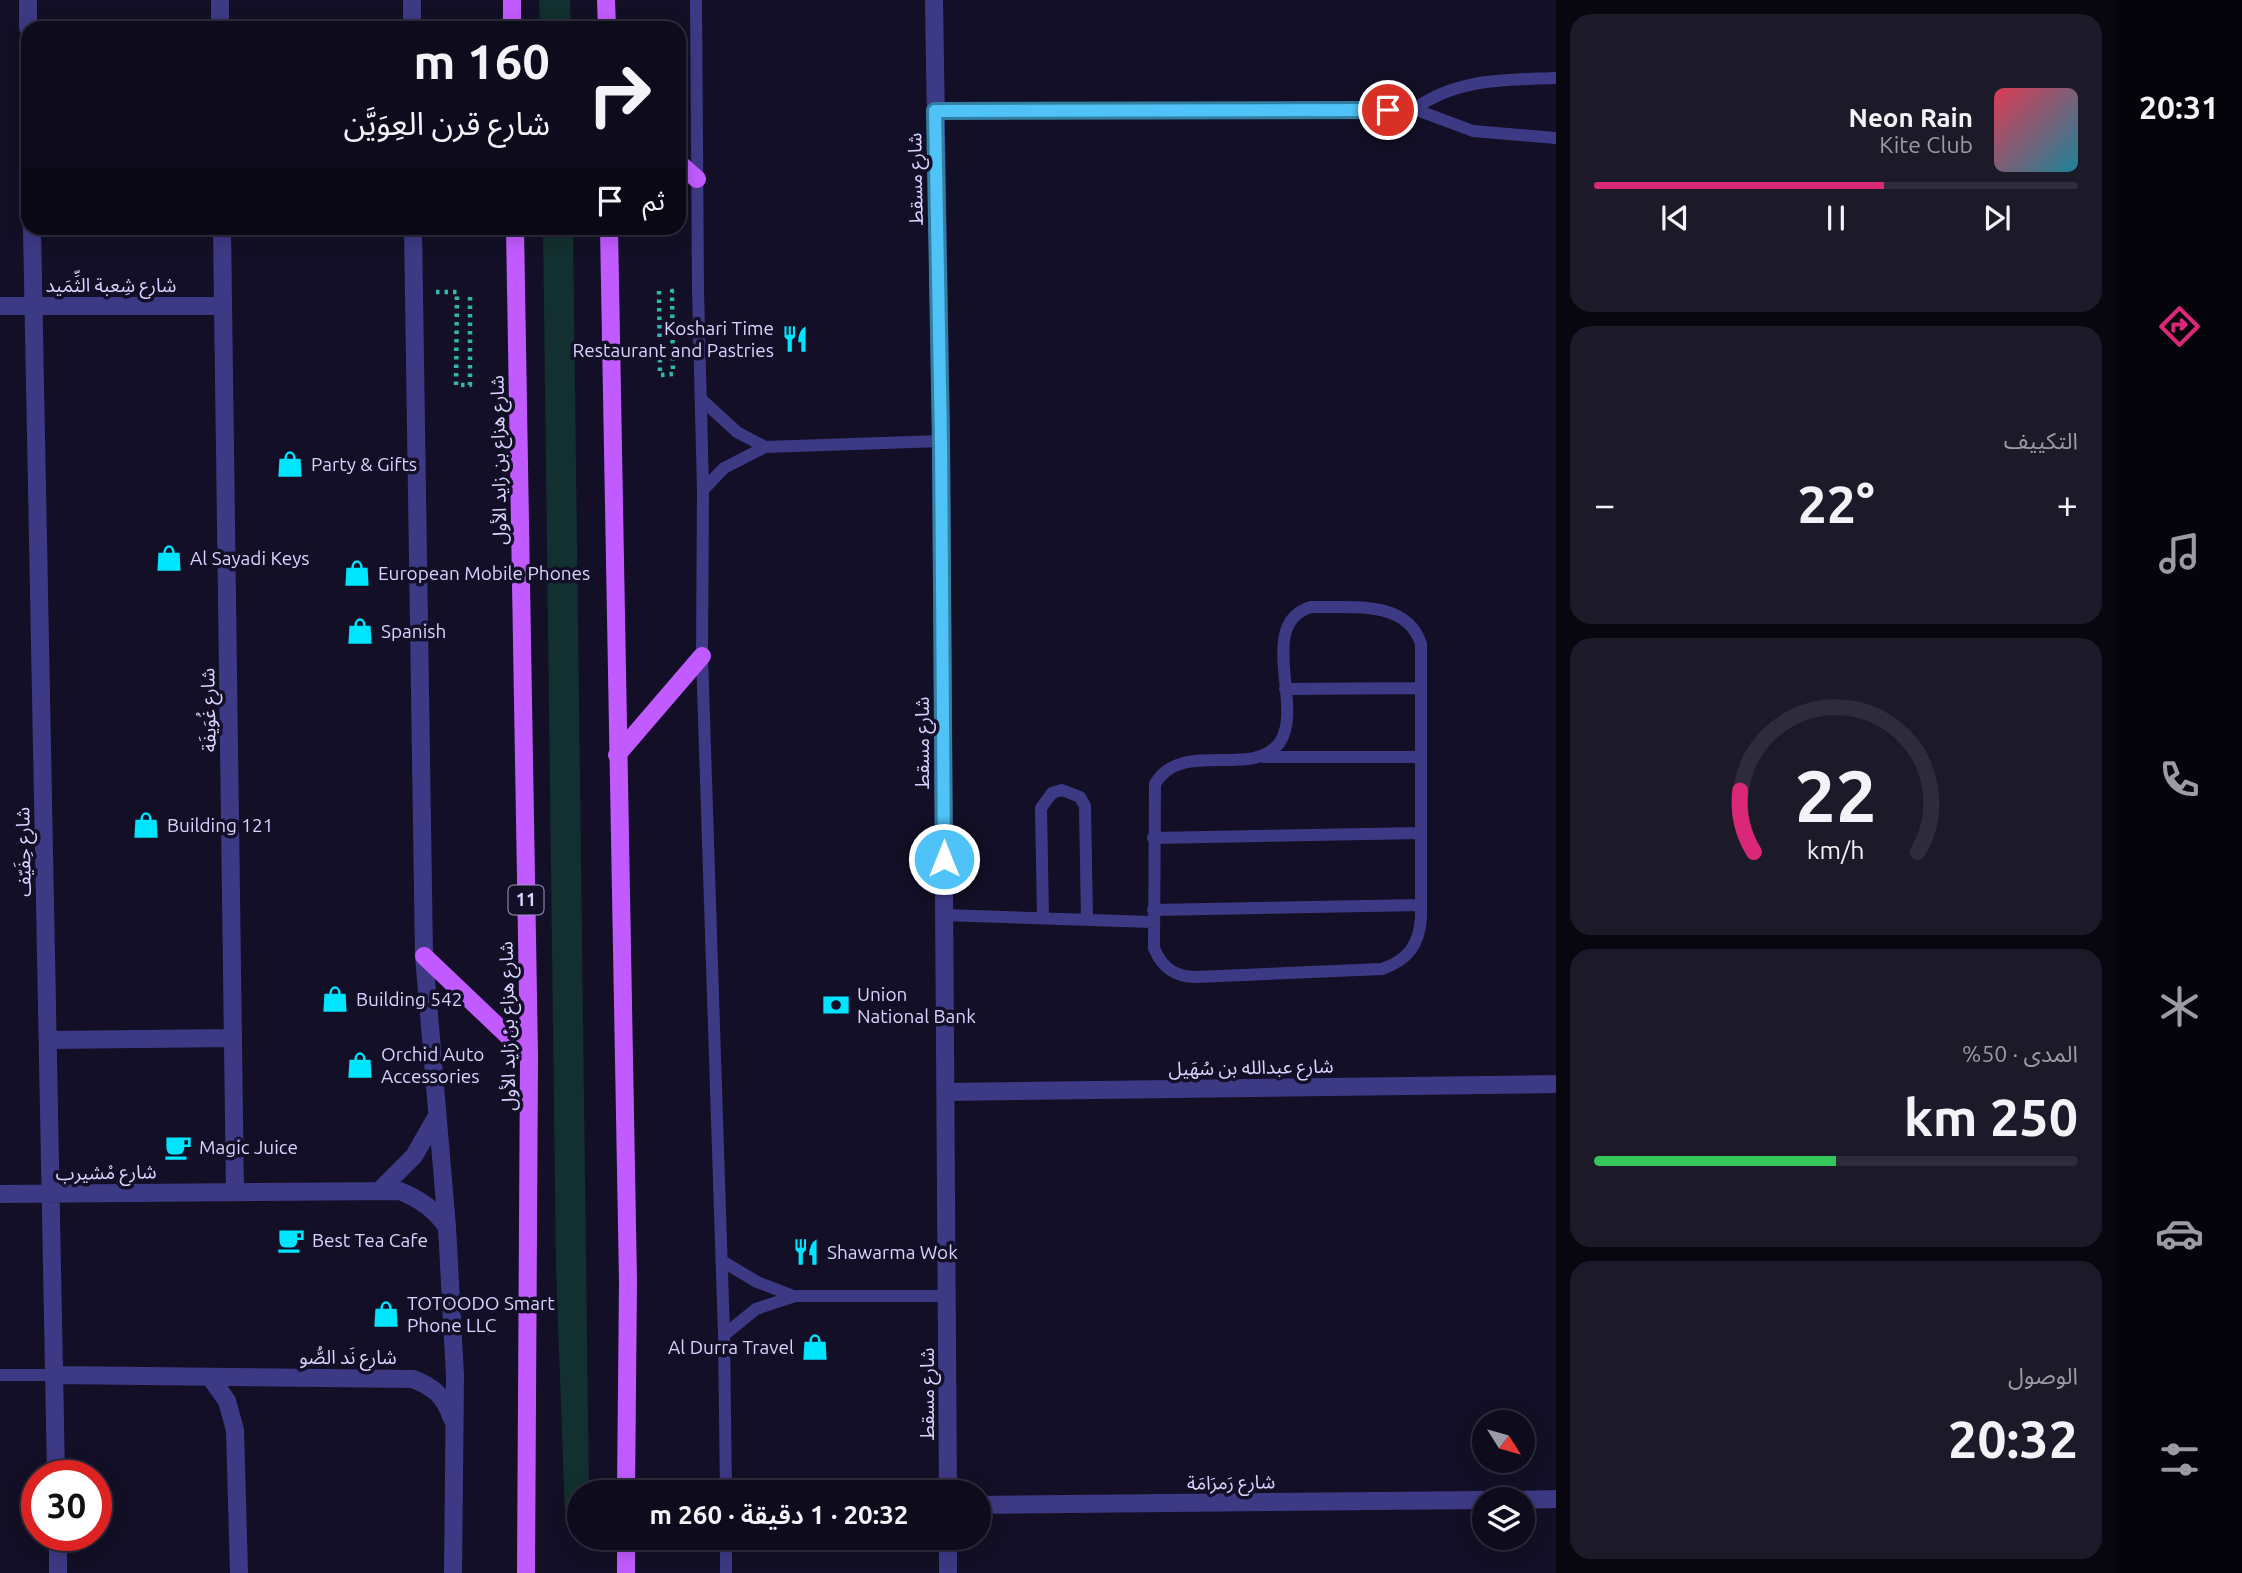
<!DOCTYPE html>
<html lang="ar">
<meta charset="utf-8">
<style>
:root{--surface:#0e0b1c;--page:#1c1929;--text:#f1f3f6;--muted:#9b9ba3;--line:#2e2b3b;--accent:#db2777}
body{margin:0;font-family:Ubuntu,"Noto Sans Arabic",sans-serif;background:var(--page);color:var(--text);direction:rtl;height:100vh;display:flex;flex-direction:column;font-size:26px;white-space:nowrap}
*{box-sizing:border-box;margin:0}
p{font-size:23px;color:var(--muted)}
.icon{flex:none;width:38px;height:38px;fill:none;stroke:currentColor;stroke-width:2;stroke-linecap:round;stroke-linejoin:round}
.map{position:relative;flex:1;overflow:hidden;direction:ltr}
.side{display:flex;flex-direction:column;gap:14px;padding:14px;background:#08060f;width:560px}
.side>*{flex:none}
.top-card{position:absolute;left:21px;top:21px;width:665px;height:214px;border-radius:21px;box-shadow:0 4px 18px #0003,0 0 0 2px var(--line);direction:rtl;background:#0e0b1c;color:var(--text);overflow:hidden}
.needle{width:46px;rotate:127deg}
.buttons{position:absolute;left:1472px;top:1410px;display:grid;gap:14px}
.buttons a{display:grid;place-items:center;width:63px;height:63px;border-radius:50%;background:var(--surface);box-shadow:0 4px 18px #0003,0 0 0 2px var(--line);font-size:35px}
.speed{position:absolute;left:21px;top:1460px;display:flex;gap:14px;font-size:35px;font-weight:700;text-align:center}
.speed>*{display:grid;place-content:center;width:91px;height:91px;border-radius:50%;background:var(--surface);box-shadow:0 4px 18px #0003,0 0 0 2px var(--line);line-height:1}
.speed .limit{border:10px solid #d22;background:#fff;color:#111}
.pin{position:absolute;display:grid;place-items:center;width:60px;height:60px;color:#fff;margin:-30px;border:4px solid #fff;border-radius:50%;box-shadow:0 2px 7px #0007}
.me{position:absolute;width:77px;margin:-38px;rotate:0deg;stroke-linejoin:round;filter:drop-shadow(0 0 5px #0008)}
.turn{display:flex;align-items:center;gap:24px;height:147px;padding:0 21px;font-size:32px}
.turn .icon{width:91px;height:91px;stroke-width:2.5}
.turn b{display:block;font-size:49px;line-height:60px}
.then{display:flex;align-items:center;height:66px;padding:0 21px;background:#0003;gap:14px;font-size:26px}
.big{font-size:52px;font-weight:600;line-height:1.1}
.side .tile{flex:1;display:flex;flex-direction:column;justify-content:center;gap:10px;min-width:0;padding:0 24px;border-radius:21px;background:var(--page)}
.side .dial{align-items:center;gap:0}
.dial svg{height:182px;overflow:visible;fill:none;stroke:var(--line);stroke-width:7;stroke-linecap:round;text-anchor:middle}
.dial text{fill:var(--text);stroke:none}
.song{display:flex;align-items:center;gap:21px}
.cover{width:84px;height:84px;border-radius:10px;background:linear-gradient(135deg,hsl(350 70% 55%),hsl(190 70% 35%))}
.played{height:7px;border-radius:4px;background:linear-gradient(90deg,var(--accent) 60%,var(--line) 60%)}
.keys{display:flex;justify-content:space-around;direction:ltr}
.heat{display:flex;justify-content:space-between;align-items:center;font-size:38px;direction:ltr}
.charge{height:10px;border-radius:5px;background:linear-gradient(90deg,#34c759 50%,var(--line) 0)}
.trip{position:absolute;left:567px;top:1480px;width:424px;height:70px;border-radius:35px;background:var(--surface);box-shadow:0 4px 18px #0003,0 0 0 2px var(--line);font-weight:600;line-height:70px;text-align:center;direction:rtl}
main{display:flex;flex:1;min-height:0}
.tab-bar{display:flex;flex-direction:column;width:126px;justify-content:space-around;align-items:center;background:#06040b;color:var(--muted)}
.tab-bar .icon{width:49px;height:49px}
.tab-bar .on{color:var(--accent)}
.tab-bar b{font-size:32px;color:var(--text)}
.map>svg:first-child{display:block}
</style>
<main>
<nav class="tab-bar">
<b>20:31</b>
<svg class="icon on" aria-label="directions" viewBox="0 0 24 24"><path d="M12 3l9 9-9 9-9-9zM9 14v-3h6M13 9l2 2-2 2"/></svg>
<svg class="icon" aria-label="music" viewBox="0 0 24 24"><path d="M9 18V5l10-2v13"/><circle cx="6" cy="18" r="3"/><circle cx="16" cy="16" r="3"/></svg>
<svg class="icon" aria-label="phone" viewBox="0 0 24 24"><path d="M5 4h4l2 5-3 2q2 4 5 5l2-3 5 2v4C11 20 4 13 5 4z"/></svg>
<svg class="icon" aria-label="climate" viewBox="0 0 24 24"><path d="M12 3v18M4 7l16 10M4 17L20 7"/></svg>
<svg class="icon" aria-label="car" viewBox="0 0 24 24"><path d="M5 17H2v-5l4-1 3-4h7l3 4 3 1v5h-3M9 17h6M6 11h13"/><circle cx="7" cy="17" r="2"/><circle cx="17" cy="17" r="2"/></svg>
<svg class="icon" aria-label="filters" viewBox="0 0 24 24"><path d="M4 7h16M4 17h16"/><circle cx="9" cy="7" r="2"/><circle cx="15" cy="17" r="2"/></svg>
</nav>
<section class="side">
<div class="tile">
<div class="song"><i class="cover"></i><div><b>Neon Rain</b><p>Kite Club</p></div></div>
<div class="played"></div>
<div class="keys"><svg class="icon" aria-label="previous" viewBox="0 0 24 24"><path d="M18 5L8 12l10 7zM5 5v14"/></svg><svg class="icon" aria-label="pause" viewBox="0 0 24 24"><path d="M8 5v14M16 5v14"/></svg><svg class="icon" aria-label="next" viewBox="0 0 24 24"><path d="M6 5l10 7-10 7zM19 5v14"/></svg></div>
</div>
<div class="tile"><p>التكييف</p>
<div class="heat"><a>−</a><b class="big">22°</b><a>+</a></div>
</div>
<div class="tile dial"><svg viewBox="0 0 100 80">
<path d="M14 69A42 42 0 1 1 86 69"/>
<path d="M14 69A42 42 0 0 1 8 42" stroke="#db2777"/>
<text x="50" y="56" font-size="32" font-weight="700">22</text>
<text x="50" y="72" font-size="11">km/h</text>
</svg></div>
<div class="tile"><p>المدى · 50%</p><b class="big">250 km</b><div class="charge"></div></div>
<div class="tile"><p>الوصول</p><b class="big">20:32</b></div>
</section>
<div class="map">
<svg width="1556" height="1573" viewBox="0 0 1556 1573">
<rect width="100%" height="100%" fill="#130f26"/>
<path fill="#12302f" d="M 539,0 L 570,0 L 571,28 L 540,28 Z
M 543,228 L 573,228 L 589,1493 L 579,1493 L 579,1515 L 565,1515 L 556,1269 Z"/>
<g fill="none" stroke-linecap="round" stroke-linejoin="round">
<path stroke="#2fb8b0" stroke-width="4.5" stroke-dasharray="3.5 5" stroke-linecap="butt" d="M 659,291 L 660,375 L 673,374 L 672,291 L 676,291
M 436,292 L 457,292 L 456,385 L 470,385 L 470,292"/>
<path stroke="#3d3a85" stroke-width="12" d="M 696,0 L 698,290 L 703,490 L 702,656 L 724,1335 L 726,1493
M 1414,109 C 1458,78 1504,80 1556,78
M 935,111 L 1414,109 L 1473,131 L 1556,138
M 701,399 L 737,432 L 765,447
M 703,490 L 724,468 L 765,447 L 941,441
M 1311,607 C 1349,608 1407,599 1421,644 L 1421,918 C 1419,945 1408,960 1382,969 L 1196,977 C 1175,977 1162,968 1154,948 L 1155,784 C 1181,738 1254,780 1280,742 C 1304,707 1256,623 1311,607 Z
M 1285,689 L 1421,688
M 1264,757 L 1421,757
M 1153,838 L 1421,833
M 1153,910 L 1421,905
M 945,915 L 1152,922
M 1043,918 L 1041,808 L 1052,793 L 1062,790 L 1080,797 L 1085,806 L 1087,920
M 722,1261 L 757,1282 L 791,1295
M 724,1335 L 756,1309 L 795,1296 L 947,1296
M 0,1375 L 54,1375
M 726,1538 L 726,1573"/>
<path stroke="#3d3a85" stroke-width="18" d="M 28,0 L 28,28
M 220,0 L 220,28
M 412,0 L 412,28
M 934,0 L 941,441 L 948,1493
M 32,228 L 56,1475
M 222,228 L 235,1192
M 413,228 L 424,956 L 447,1227 L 455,1376 L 453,1573
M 0,306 L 223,306
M 48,1040 L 233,1038
M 946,1092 L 1556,1084
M 380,1190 L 414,1156 L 437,1116
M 0,1194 L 400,1191 C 421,1200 434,1209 447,1227
M 54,1375 L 413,1379 C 434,1387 445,1397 452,1419
M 210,1377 L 227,1401 L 235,1430 L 239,1573
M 1519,1500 L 1556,1499
M 978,1505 L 1484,1500
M 58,1535 L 58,1573
M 948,1573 L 948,1538"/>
<path stroke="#c25bff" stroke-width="18" d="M 512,0 L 512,28
M 606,0 L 607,28
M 679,163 L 697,179
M 515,228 L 529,1056 L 526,1573
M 609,228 L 628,1281 L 626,1493
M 617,755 L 702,656
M 424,956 L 529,1056
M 626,1573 L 626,1538"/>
</g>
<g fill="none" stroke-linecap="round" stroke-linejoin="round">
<defs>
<path id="route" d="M 944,859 L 941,441 L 935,111 L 1388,110"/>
</defs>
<use href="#route" stroke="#337fa1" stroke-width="18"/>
<use href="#route" stroke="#4fc3f7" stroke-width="12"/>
</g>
<defs>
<symbol id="restaurant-bare" viewBox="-9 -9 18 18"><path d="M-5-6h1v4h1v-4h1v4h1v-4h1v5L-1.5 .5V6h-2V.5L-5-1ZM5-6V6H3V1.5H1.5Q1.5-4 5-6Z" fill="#00e5ff" stroke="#130f26" stroke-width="2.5" paint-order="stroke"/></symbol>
<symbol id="shop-bare" viewBox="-9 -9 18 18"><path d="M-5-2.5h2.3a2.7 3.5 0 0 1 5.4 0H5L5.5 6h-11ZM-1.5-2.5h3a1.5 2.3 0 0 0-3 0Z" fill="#00e5ff" stroke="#130f26" stroke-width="2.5" paint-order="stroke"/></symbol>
<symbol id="bank-bare" viewBox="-9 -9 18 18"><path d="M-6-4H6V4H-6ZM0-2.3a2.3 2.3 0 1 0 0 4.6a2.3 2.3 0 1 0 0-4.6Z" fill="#00e5ff" stroke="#130f26" stroke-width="2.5" paint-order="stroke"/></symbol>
<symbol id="cafe-bare" viewBox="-9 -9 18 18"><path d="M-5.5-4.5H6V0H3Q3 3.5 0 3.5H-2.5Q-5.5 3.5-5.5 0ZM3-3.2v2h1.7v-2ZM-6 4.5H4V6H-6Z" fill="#00e5ff" stroke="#130f26" stroke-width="2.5" paint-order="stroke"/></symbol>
</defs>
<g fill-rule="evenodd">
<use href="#restaurant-bare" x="776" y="320" width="38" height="38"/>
<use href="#shop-bare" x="271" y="445" width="38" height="38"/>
<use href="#shop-bare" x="150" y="539" width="38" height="38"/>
<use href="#shop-bare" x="338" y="554" width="38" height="38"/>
<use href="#shop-bare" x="341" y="612" width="38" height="38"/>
<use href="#shop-bare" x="127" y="806" width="38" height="38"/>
<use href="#shop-bare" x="316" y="980" width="38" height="38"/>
<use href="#bank-bare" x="817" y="986" width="38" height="38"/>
<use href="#shop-bare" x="341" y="1046" width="38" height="38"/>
<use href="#cafe-bare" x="159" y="1128" width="38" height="38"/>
<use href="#cafe-bare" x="272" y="1221" width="38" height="38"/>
<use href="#restaurant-bare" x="787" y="1233" width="38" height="38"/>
<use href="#shop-bare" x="367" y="1295" width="38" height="38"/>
<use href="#shop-bare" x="796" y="1328" width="38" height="38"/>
</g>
<g text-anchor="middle" stroke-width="7" stroke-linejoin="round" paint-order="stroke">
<rect fill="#130f26" stroke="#9e99be" stroke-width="2" x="508.5" y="885.5" width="35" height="29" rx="5"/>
<g font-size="18" font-weight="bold" fill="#d9d4ff">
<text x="526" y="906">11</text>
</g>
<g font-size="19" fill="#d9d4ff" stroke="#130f26">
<text transform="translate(915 179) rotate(-91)" y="7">شارع مسقط</text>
<text x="111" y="292">شارع شِعبة الثِّمَيد</text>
<text transform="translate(498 460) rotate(-91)" y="7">شارع هزاع بن زايد الأول</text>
<text transform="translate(208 710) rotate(-91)" y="7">شارع غُوَيفَة</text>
<text transform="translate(922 743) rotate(-90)" y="7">شارع مسقط</text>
<text transform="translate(23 852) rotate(-91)" y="7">شارع حِفَيّف</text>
<text transform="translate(507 1026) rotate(-91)" y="7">شارع هزاع بن زايد الأول</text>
<text transform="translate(1251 1067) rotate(-1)" y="7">شارع عبدالله بن سُهَيل</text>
<text transform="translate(106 1172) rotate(-1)" y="7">شارع مْشيرب</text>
<text x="348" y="1364">شارع نَد الصُّو</text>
<text transform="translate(927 1394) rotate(-90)" y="7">شارع مسقط</text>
<text transform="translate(1231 1482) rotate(-1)" y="7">شارع رَمرَامَة</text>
</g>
<g font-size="19" fill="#d9d4ff" stroke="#130f26" text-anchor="start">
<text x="774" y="335" text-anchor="end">Koshari Time<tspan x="774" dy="22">Restaurant and Pastries</tspan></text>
<text x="311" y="471">Party &amp; Gifts</text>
<text x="190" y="565">Al Sayadi Keys</text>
<text x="378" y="580">European Mobile Phones</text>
<text x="381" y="638">Spanish</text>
<text x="167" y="832">Building 121</text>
<text x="857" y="1001">Union<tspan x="857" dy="22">National Bank</tspan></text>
<text x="356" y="1006">Building 542</text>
<text x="381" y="1061">Orchid Auto<tspan x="381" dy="22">Accessories</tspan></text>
<text x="199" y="1154">Magic Juice</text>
<text x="312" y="1247">Best Tea Cafe</text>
<text x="827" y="1259">Shawarma Wok</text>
<text x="407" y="1310">TOTOODO Smart<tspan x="407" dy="22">Phone LLC</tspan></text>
<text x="794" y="1354" text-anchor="end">Al Durra Travel</text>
</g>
</g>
</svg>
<div class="buttons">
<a><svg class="needle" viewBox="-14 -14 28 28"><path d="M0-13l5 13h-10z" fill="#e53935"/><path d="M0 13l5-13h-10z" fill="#9b9ba3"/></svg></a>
<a><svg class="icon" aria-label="layers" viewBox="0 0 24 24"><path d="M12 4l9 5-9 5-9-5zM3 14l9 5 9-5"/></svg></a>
</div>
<div class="speed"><div class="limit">30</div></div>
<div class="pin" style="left:1388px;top:110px;background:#d93025"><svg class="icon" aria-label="arrive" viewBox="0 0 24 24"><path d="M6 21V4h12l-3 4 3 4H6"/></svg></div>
<svg class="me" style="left:944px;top:859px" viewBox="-20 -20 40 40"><circle r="17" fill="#4fc3f7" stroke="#fff" stroke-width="3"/><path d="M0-11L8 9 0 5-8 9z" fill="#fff"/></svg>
<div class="trip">20:32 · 1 دقيقة · 260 m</div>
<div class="top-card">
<div class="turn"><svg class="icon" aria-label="right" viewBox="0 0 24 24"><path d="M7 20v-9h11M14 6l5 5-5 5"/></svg><div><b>160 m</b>شارع قرن العِوَيَّن</div></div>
<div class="then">ثم<svg class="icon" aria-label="arrive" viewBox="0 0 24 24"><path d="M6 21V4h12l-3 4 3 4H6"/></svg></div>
</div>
</div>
</main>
